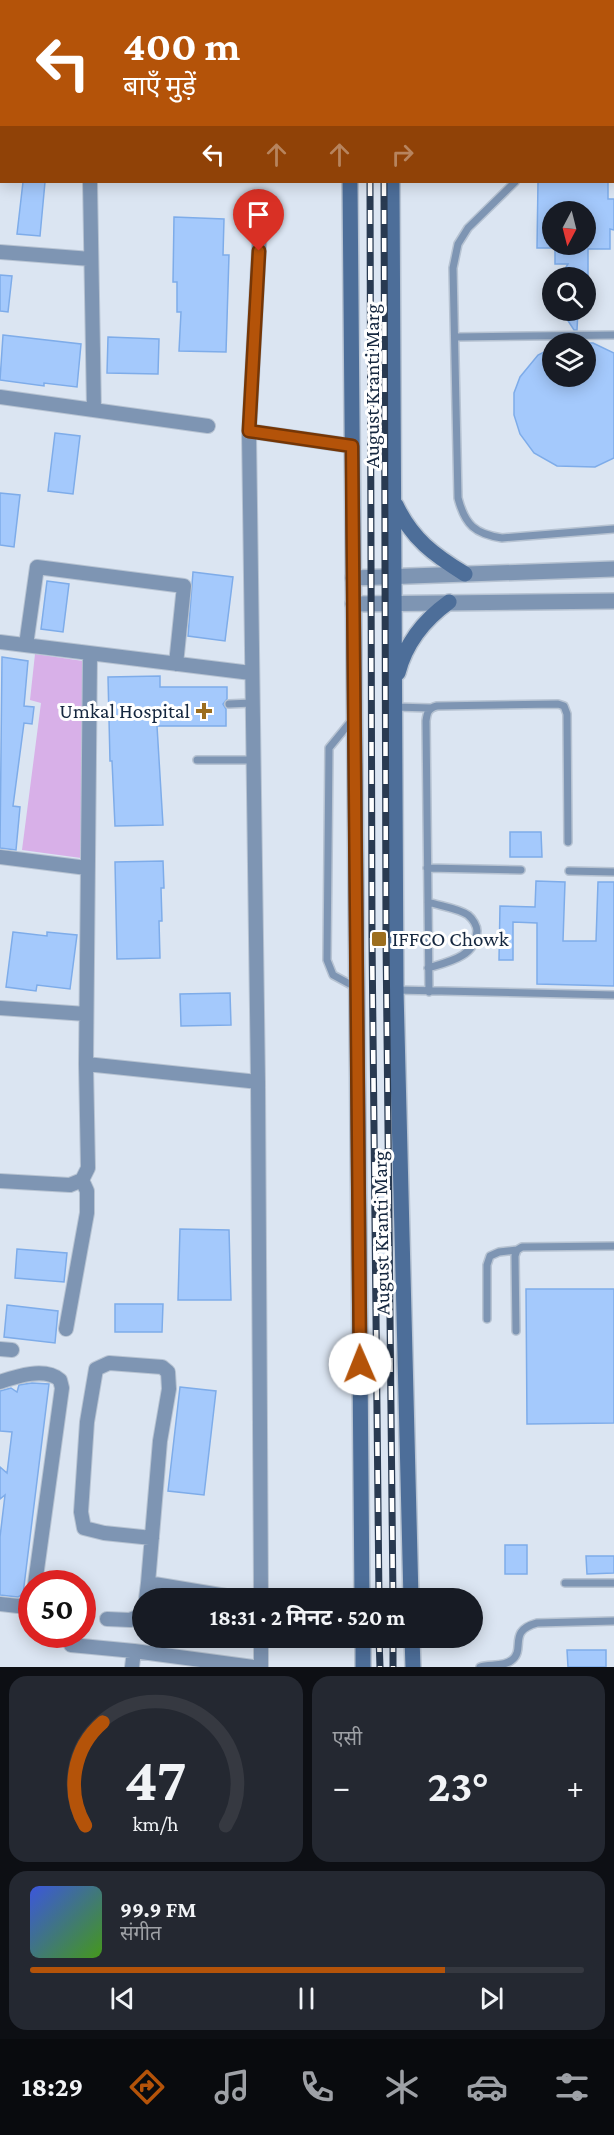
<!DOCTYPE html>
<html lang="hi">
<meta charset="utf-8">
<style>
:root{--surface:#171b24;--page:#242831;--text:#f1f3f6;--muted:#9ea1a6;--line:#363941;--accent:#b45309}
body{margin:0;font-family:"Crimson Pro","Noto Sans Devanagari",serif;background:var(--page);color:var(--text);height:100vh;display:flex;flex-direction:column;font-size:22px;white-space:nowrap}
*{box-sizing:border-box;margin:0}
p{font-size:20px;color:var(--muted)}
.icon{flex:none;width:33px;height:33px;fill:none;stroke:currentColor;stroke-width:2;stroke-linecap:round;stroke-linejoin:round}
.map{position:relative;height:1667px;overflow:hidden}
.side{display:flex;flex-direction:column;gap:9px;padding:9px;background:#0d0f14;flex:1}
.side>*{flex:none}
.top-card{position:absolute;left:0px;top:0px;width:615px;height:183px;box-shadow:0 3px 15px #0003;background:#b45309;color:#fff;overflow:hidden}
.needle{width:39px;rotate:187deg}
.fabs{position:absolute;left:542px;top:201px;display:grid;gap:12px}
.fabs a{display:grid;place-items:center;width:54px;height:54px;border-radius:50%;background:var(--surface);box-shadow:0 3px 15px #0003;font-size:30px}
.speed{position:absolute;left:18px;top:1570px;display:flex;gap:12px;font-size:30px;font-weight:700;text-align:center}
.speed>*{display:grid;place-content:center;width:78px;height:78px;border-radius:50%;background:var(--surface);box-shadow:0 3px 15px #0003;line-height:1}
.speed .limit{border:9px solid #d22;background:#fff;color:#111}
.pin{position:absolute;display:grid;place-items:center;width:51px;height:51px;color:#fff;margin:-62px -26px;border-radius:50% 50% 50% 0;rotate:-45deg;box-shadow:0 0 6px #0007}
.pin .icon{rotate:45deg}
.me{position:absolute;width:66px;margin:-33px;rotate:359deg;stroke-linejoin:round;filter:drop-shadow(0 0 4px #0008)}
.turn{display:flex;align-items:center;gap:21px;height:126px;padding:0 24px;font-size:27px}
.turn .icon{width:78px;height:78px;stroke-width:2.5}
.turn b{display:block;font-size:42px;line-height:51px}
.lanes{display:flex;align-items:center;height:57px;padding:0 24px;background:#0003;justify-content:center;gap:30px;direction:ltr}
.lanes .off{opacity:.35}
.big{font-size:45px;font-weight:700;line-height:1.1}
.side .widget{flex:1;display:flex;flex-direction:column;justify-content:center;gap:9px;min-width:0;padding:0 21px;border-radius:18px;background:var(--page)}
.side .dial{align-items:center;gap:0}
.dial svg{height:156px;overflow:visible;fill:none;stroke:var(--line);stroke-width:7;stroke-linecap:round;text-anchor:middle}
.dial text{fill:var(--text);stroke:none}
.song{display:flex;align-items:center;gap:18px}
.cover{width:72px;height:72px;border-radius:9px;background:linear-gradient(135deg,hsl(230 70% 55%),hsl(100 70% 35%))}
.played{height:6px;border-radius:3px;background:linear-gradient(90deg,var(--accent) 75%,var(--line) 75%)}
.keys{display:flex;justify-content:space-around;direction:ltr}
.heat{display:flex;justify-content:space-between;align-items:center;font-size:33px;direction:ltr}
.side .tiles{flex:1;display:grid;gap:9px;grid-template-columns:1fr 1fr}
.widget:last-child{grid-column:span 2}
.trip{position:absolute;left:132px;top:1588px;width:351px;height:60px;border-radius:30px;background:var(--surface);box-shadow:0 3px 15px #0003;font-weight:700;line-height:60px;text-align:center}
.tabs{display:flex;height:96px;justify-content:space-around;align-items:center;background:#090b0e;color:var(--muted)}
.tabs .icon{width:42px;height:42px}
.tabs .current{color:var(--accent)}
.tabs b{font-size:27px;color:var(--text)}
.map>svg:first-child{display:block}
</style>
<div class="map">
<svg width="614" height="1667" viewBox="0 0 614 1667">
<rect width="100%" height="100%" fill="#dbe5f2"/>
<path fill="#d8b0e8" d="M 35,654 L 83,661 L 81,858 L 22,850 L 41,703 L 30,700 Z"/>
<path fill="#a4c9fc" stroke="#7eace9" stroke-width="1.5" d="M 23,182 L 45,182 L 40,236 L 17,234 Z
M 538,182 L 608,182 L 608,199 L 614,199 L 614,230 L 610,229 L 610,249 L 588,249 L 588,278 L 559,278 L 568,264 L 555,264 L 555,244 L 585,244 L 585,212 L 552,212 L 552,248 L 537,248 Z
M 174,217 L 224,219 L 223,255 L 229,255 L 226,352 L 179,351 L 181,312 L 177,312 L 177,282 L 173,282 Z
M 0,275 L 12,276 L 8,312 L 0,311 Z
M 561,310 L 578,310 L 577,330 L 574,330 Z
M 3,335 L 81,344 L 77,387 L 44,383 L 44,386 L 0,380 Z
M 108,337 L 159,339 L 158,374 L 107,373 Z
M 585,343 L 593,343 L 614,353 L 614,458 L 595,467 L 557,466 L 534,453 L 520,434 L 514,415 L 514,393 L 520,377 L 538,355 L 552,348 L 552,376 L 585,376 Z
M 55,433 L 80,436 L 73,494 L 48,491 Z
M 0,493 L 20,495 L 14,547 L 0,545 Z
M 193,572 L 233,577 L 225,641 L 188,636 Z
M 47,581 L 69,584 L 63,632 L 41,629 Z
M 2,657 L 28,661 L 24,706 L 34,707 L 32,724 L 24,723 L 13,806 L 20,807 L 16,850 L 0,848 Z
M 160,676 L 160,687 L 227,687 L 227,699 L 223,704 L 226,709 L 226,726 L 157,726 L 163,825 L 115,826 L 112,761 L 110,761 L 108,677 Z
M 510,832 L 541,832 L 542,857 L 510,857 Z
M 163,861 L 164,888 L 161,888 L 162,921 L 159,921 L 160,958 L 117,959 L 115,862 Z
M 536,881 L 565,882 L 563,941 L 596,941 L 598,882 L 614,882 L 614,986 L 537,984 L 537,923 L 513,922 L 513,960 L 499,960 L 500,906 L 535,907 Z
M 13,932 L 47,936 L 47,932 L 77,935 L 70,989 L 37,985 L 36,991 L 6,987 Z
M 230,993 L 231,1025 L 181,1026 L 180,994 Z
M 180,1229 L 229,1230 L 231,1300 L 178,1300 Z
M 17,1249 L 67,1253 L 64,1282 L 15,1278 Z
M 526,1289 L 614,1289 L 614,1423 L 527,1424 Z
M 115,1304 L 163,1304 L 162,1332 L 115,1332 Z
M 7,1305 L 58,1311 L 55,1343 L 4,1337 Z
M 32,1383 L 49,1384 L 23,1594 L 18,1597 L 0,1595 L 0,1537 L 5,1495 L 0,1499 L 0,1467 L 7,1473 L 12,1432 L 0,1431 L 0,1391 L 11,1388 L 17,1392 L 19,1385 Z
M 180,1387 L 216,1391 L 204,1495 L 168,1491 Z
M 505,1545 L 527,1545 L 527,1574 L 505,1574 Z
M 586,1556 L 614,1556 L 614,1573 L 587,1574 Z
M 567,1650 L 606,1650 L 606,1667 L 568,1667 Z"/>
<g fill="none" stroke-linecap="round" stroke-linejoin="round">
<defs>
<path id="service" d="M 515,182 L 468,228 L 458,244 L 453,268 L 458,498 C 465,525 475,534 502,538 L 614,529
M 456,337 L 614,335
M 229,704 L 252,703
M 395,707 L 430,708
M 352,720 L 329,748 L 327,960 L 333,975 L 357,988
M 197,760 L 253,760
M 427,868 L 521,870
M 569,871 L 614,872
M 428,902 C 440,906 458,908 468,915 C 473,919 477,926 477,931 C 476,957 448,962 428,968
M 396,990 L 614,995
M 429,992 L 426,721 C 427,713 428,708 437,706 L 558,704 L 564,706 L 567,714 L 568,842
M 487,1319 L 487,1265 L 490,1256 L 499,1252 L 517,1250
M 516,1331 L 515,1256 L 517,1250 L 522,1247 L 614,1246
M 565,1583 L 614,1583
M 480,1667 C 490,1664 504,1667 512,1660 C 526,1649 507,1631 537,1623 L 614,1621"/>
<path id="minor" d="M 80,0 L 80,2
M 0,121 L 2,121
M 90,182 L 94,410
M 260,229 L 249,433 L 258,1082 L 261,1599
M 0,252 L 91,259
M 0,397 L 208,426
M 249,431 L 352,446
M 0,642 L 251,673
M 26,645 L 37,567 L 184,586 L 176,664
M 0,857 L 87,868
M 0,1008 L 86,1014
M 86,1064 L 258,1082
M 0,1181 L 70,1185 L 82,1180 L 88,1168 L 86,1064 L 90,654
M 66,1329 L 87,1213 L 87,1191 L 82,1180
M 0,1349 L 12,1350
M 0,1382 C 17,1376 45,1367 60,1380 L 62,1388 L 35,1584
M 148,1583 L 160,1441 L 169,1389 L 168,1372 L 162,1367 L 109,1363 L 96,1369 L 87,1422 L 81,1512 L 84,1528 L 104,1533 L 152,1538
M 146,1599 L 148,1583 L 244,1599
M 0,1604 L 18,1606 L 26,1605 L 32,1598
M 107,1619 L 130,1620 L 142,1615
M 261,1638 L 261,1667
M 71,1645 L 134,1651
M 132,1667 L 134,1651 L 253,1667"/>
<path id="tertiary" d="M 353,578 L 614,569
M 353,604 L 614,601"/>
<path id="secondary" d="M 348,0 L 348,2
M 391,0 L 391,2
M 350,182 L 362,1599
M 392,182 L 396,990 L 411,1599
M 396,505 C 412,539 434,555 465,574
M 398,673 C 406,642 424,620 449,602
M 363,1638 L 363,1667
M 412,1638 L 413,1667"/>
</defs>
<use href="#service" stroke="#b7c3d2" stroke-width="10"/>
<use href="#minor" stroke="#b7c3d2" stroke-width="16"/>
<use href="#tertiary" stroke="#b7c3d2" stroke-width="18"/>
<use href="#secondary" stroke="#b7c3d2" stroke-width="18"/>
<use href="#service" stroke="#7e95b3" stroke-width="7"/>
<use href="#minor" stroke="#7e95b3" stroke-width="14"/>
<use href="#tertiary" stroke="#7e95b3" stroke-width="15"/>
<use href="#secondary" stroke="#4d6e99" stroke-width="15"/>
<defs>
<path id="rail" d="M 369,0 L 369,2
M 383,0 L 383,2
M 370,182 L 372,939 L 379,1599
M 384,182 L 386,939 L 393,1599
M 379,1638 L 380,1667
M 393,1638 L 393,1667"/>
</defs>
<use href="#rail" stroke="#293a51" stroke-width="7"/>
<use href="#rail" stroke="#fff" stroke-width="4.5" stroke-dasharray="14" stroke-linecap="butt"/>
</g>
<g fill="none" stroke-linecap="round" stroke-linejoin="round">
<defs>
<path id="route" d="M 259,251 L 249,431 L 352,446 L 360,1364"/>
</defs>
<use href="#route" stroke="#753606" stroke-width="15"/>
<use href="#route" stroke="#b45309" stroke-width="10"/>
</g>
<g fill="#9c6e1f" stroke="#fff" stroke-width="2">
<path d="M201 702h6v6h6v6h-6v6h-6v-6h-6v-6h6z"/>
<rect x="371" y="931" width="16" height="16" rx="3"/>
</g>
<g text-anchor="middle" stroke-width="6" stroke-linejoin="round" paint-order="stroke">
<g font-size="21" fill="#15273f" stroke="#fff">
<text transform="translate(372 386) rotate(-90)" y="7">August Kranti Marg</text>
<text transform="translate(381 1233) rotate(-91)" y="7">August Kranti Marg</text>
</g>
<g font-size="21" fill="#15273f" stroke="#fff" text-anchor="end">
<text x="190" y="718">Umkal Hospital</text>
<text x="392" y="946" text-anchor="start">IFFCO Chowk</text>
</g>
</g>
</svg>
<div class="fabs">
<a><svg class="needle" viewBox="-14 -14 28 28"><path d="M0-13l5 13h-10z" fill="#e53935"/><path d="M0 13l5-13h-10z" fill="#9ea1a6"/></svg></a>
<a><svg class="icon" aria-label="search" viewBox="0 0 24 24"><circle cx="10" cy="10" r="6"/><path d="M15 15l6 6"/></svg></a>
<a><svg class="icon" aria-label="layers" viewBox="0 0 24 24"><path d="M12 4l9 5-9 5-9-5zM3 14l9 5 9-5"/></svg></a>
</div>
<div class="speed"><div class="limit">50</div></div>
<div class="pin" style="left:259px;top:251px;background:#d93025"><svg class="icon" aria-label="arrive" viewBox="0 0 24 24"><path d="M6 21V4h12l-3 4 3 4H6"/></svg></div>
<svg class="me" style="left:360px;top:1364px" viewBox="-20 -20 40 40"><circle r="19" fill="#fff"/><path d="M0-13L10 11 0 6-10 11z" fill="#b45309"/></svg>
<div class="trip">18:31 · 2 मिनट · 520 m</div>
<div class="top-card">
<div class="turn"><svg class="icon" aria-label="left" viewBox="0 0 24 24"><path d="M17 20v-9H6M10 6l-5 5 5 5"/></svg><div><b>400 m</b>बाएँ मुड़ें</div></div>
<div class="lanes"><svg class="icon" aria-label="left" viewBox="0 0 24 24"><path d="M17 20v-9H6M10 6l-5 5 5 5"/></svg><svg class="icon off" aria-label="ahead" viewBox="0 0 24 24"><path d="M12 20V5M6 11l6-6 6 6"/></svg><svg class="icon off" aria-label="ahead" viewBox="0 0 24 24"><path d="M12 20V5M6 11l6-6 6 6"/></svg><svg class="icon off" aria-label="right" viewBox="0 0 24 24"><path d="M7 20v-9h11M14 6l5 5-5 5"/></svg></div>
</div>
</div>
<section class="side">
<div class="tiles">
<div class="widget dial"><svg viewBox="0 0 100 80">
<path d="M14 69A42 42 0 1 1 86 69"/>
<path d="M14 69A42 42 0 0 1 23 16" stroke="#b45309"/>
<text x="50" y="56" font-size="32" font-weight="700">47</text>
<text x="50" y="72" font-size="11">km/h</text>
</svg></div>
<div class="widget"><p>एसी</p>
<div class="heat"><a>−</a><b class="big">23°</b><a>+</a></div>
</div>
<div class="widget">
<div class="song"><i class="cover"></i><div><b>99.9 FM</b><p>संगीत</p></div></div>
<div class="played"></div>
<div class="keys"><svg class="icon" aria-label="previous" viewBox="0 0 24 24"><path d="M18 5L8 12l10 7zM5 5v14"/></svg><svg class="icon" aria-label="pause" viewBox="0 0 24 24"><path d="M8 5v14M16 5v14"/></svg><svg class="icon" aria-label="next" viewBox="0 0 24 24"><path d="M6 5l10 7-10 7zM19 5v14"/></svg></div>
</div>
</div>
</section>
<nav class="tabs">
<b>18:29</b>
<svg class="icon current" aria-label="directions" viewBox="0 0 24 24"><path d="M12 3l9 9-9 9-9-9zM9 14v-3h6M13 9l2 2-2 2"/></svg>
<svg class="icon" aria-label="music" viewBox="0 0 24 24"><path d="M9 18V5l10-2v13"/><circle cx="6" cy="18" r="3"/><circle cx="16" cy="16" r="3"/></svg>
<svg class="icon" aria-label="phone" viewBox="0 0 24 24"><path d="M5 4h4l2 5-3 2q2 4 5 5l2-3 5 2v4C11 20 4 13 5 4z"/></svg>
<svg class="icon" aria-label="climate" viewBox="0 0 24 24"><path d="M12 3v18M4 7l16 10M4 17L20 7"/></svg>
<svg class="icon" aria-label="car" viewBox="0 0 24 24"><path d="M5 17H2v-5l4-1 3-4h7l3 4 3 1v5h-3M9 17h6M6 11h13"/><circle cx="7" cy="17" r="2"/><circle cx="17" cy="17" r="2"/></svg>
<svg class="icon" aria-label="filters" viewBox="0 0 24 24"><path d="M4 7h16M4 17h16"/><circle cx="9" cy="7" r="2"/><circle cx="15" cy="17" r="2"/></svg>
</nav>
